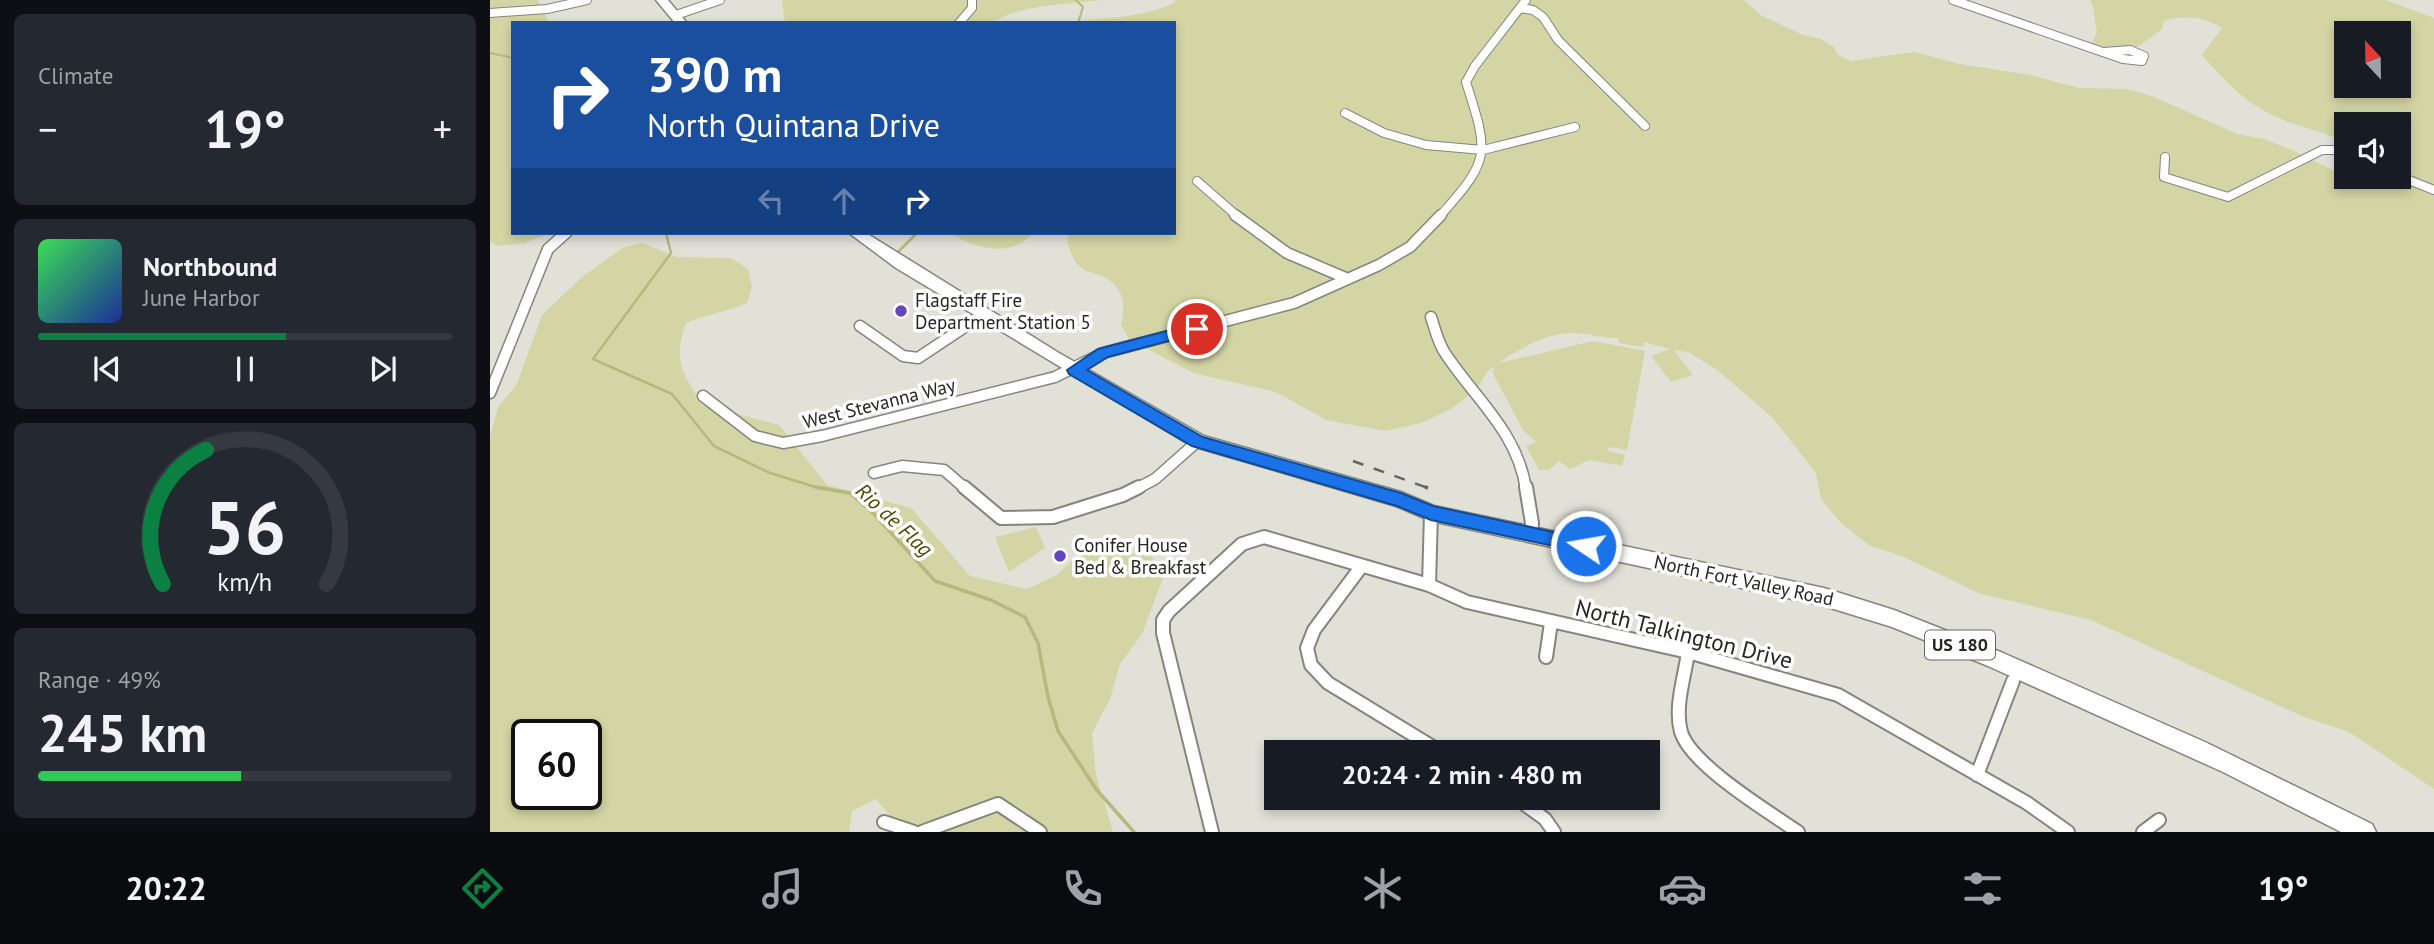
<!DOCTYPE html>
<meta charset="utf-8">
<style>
:root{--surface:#171b24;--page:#242831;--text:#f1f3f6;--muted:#9ea1a6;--line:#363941;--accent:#0b8043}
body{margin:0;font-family:"PT Sans",sans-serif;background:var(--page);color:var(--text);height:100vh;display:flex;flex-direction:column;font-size:26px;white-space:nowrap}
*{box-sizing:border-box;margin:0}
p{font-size:23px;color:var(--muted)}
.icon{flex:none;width:38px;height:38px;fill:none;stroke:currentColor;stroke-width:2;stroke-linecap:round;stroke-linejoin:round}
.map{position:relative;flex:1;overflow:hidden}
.sheet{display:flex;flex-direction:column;gap:14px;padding:14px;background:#0d0f14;width:490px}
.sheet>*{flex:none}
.hud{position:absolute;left:21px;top:21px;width:665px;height:214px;border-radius:0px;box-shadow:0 4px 10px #0003;background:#1a4fa0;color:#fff;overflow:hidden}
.needle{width:46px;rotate:338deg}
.tools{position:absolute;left:1844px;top:21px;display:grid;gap:14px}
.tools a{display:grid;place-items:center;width:77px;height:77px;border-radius:0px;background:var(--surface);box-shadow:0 4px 10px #0003;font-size:35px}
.speed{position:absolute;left:21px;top:719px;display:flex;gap:14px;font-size:35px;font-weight:700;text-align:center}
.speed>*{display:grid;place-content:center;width:91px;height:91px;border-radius:50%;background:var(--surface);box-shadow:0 4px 10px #0003;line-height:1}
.speed .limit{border:4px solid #111;border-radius:10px;background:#fff;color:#111}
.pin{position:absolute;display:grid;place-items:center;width:60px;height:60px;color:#fff;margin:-30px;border:4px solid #fff;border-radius:50%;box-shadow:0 2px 7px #0007}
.me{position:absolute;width:77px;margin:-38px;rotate:282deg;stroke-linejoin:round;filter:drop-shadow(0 0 5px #0008)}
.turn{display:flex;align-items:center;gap:24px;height:147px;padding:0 21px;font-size:32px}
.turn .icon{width:91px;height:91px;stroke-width:2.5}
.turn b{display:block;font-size:49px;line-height:60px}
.lanes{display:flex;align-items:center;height:66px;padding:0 21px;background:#0003;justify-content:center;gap:35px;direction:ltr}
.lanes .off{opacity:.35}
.big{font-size:52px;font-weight:700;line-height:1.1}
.sheet .card{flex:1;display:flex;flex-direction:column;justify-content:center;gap:10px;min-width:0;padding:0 24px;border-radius:10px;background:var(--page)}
.sheet .dial{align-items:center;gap:0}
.dial svg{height:182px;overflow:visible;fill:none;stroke:var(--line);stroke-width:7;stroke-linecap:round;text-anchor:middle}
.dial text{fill:var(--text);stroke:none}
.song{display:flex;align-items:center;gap:21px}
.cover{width:84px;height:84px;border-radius:10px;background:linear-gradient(135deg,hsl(130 70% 55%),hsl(230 70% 35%))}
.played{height:7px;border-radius:4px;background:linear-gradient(90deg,var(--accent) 60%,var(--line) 60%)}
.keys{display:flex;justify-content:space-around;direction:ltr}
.heat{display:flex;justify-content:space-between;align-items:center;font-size:38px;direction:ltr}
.charge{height:10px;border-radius:5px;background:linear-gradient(90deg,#34c759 49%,var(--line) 0)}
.trip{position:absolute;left:774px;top:740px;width:396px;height:70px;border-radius:0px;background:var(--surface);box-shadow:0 4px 10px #0003;font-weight:700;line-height:70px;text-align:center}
.menu{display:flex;height:112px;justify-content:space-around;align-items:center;background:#090b0e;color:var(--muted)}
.menu .icon{width:49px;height:49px}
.menu .selected{color:var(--accent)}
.menu b{font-size:32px;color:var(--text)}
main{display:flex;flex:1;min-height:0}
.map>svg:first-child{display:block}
</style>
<main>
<section class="sheet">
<div class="card"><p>Climate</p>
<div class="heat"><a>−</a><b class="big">19°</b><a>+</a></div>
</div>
<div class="card">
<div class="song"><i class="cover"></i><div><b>Northbound</b><p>June Harbor</p></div></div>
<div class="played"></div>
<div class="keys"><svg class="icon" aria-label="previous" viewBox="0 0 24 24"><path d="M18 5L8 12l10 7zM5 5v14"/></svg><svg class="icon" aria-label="pause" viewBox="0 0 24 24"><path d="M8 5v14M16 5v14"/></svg><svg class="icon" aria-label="next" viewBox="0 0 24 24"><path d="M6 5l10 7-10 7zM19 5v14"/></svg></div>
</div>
<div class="card dial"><svg viewBox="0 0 100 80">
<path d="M14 69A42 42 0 1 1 86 69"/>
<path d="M14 69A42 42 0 0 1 33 10" stroke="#0b8043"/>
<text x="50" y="56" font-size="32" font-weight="700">56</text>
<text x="50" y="72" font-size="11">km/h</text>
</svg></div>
<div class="card"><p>Range · 49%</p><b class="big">245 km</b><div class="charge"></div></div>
</section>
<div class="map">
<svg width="1944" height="832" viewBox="0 0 1944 832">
<rect width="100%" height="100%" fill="#e1e1d8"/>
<path fill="#d3d5a4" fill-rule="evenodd" d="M 0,0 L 48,0 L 59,23 L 23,23 L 23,233 L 61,233 L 34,243 L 7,246 L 0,241 Z
M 292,0 L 612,0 C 583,4 524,5 503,23 L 295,23 Z
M 684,0 L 1254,0 L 1272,16 L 1313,35 L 1331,39 L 1344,47 L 1348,55 L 1361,61 L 1424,52 L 1470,64 L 1540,75 L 1589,88 L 1636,89 L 1662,96 L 1747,134 L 1774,139 L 1804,151 L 1857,177 L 1893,189 L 1901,184 L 1893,177 L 1909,177 L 1909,124 L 1857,124 L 1857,143 C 1836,132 1813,128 1791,119 C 1757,105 1736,82 1712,55 L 1732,28 C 1716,17 1691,14 1674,21 L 1672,29 L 1647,47 L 1609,56 L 1599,50 L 1607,32 C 1604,20 1606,11 1600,0 L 1896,0 L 1944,18 L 1944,789 L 1859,732 L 1814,717 L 1601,620 L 1488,593 L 1414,557 L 1379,545 L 1351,523 L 1331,499 L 1326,473 L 1283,418 L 1226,369 L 1198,352 L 1184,350 L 1203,375 L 1181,382 L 1161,356 L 1180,349 L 1154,342 L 1153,347 L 1128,343 L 1129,338 C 1114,338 1100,334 1085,333 C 1059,332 1029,348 1009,363 L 1103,341 L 1155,351 L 1137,450 L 1120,447 L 1116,450 L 1135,455 L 1132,466 L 1099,460 L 1080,469 L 1069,461 L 1059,470 L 1049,470 L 1036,446 L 1046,442 L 1033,430 L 1002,372 L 1005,366 L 999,370 L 986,390 L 961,409 L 931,423 L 896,431 L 836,420 L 786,392 L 703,373 L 639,339 L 631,325 C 636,306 634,287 614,277 C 608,273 599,273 593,269 C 583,262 580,251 577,240 L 580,233 L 684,233 L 684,23 L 577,23 C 615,17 650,19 686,2 ZM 1857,33 L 1909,33 L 1909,86 L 1857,86 Z
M 459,233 L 543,233 C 520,259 486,248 459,233 Z
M 153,243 L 187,257 L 241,258 L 258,269 L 262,287 L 257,303 C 237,312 217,314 196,323 C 182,362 193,372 212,405 L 289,425 L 337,485 L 421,508 L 480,576 L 537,589 L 567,575 L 583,560 L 611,547 L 662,557 L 673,578 L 652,634 L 630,664 L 620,699 L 602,733 L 606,775 L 623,832 L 409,832 L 405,822 L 386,799 L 362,811 L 359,832 L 0,832 L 0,437 L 8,407 L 27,384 L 52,315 L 91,278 L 132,248 ZM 37,735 L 96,735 L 96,794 L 37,794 Z
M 546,527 L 555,548 L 519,572 L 505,537 Z"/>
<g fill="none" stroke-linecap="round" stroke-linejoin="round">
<path stroke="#b6b87f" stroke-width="2" d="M 586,0 L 593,7 L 588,23
M 0,53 L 23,58"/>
<path stroke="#b6b87f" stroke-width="2.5" d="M 176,233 L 181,253 L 103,359 L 182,394 L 224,446 L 280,473 L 332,489
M 407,253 L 427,233"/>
<path stroke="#b6b87f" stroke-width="3.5" d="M 325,487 L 360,493 L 384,514 L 445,581 L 501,600 L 535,617 L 548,643 L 558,697 L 568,731 L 606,789 L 644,832"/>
<defs>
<path id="street-far2" d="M 1463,0 L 1633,59 L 1652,61 L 1654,56 L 1640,50 L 1614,52
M 1030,8 L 1043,10 L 1053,17 L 1068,40 L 1155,126
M 0,13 L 57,9 L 97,0
M 186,15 L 230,0
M 469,23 L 482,8 L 482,0
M 855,113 L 894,133 L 936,145 L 993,150 L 1085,127
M 1675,157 L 1674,177 L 1738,197 L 1832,150 L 1846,150 L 1857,155
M 1909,176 L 1944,190
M 707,181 L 747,216
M 950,216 C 1001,159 999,154 976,82 L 985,66 L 1036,0"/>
<path id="street-far1" d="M 745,215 L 797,253 L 858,279
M 941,317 C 945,329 948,343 955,353 C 985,399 1027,431 1036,489
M 370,326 L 413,356 L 428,358 L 494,314
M 0,393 L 58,249 L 76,233
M 213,396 L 265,436 L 293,443 L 332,436 L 565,377 L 613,353 L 804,303 L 889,265 L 920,247 L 951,215
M 384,473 L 412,466 L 454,470 L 476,489
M 646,489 L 665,479 L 708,441"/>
<path id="street" d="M 474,487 L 511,518 L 563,517 L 633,495 L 649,487
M 1036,487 L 1042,523 L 1041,535
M 871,567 L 824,630 L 817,648 L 821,665 L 838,683 L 951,752
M 939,585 L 941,513
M 1198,652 C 1195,676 1184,707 1191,732 C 1201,765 1279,812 1308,832
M 1056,657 L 1061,623
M 1487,775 L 1523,681
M 1026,798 L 1055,819 L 1064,832
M 394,822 L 424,832
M 432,832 L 508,804 L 550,832
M 722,832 L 673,633 L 673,620 L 679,611 L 752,544 L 774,537 L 939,585 L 977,602 L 1198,652 L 1348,695 L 1537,803 L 1578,832
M 1653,832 L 1669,820"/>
<path id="primary" d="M 166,0 L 178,0 L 197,23 L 185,23 Z
M 359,233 L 376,233 L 569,353 L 714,436 L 911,492 L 944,506 L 1334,588 L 1404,610 L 1513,653 L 1715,742 L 1882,824 L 1886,832 L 1851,832 L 1733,772 L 1498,666 L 1402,627 L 1334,606 L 941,521 L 906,506 L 702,446 L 406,268 Z"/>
</defs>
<use href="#street-far2" stroke="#84857c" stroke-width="10"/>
<use href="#street-far1" stroke="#84857c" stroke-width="13"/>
<use href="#street" stroke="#84857c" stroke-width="16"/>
<use href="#primary" stroke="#84857c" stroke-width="3"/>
<use href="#street-far2" stroke="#fff" stroke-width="8"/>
<use href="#street-far1" stroke="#fff" stroke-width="10"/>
<use href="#street" stroke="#fff" stroke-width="12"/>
<use href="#primary" fill="#fff" fill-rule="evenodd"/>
<path stroke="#64645f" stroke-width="2.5" stroke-dasharray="11 11" stroke-linecap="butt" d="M 863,461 L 938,488"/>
<path stroke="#64645f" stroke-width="3.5" stroke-dasharray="15 15" stroke-linecap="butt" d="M 935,487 L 938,488"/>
</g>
<path fill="#1a73e8" stroke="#114b97" stroke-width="2" d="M 707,323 L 714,329 L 712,332 L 618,357 L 597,370 L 713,437 L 911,493 L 943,506 L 1096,539 L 1102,541 L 1104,546 L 1102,551 L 1096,553 L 941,520 L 907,506 L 702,446 L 579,374 L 577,370 L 608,349 Z"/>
<g fill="#6446bf" stroke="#fff" stroke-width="2.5">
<circle cx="411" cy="311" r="7"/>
<circle cx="570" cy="556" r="7"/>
</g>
<g text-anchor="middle" stroke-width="7" stroke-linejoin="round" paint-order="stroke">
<rect fill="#fff" stroke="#666664" stroke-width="2" x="1435" y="630.5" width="70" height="29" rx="5"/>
<g font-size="18" font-weight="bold" fill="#252522">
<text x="1470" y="651">US 180</text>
</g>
<g font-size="19" fill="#252522" stroke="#fff" text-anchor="start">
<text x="425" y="307">Flagstaff Fire<tspan x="425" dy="22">Department Station 5</tspan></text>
<text x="584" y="552">Conifer House<tspan x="584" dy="22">Bed &amp; Breakfast</tspan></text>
</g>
<g font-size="19" fill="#252522" stroke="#fff">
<text transform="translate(389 403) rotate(-14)" y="7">West Stevanna Way</text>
<text transform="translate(1254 580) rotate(12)" y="7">North Fort Valley Road</text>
</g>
<g font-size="21" font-style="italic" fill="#4b4b03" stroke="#fff">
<text transform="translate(404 520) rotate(43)" y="7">Rio de Flag</text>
</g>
<g font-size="23" fill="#252522" stroke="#fff">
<text transform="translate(1194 634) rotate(14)" y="8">North Talkington Drive</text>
</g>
</g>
</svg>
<div class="tools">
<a><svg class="needle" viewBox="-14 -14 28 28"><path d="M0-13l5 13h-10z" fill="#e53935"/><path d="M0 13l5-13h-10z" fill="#9ea1a6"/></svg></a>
<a><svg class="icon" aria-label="sound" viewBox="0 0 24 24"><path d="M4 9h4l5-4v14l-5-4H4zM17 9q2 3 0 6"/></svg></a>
</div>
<div class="speed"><div class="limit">60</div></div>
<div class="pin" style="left:707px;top:329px;background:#d93025"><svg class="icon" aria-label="arrive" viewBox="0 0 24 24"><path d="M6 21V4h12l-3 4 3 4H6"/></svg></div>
<svg class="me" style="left:1096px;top:546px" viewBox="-20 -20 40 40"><circle r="17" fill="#1a73e8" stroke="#fff" stroke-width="3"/><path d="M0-11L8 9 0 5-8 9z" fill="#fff"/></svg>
<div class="trip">20:24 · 2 min · 480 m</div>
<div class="hud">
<div class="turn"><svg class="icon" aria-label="right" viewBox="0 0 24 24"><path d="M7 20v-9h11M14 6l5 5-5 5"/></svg><div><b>390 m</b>North Quintana Drive</div></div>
<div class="lanes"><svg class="icon off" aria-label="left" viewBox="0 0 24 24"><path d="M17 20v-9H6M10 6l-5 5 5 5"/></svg><svg class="icon off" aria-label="ahead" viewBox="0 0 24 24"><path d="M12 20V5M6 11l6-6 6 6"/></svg><svg class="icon" aria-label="right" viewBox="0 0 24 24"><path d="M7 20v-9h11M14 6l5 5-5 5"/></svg></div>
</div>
</div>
</main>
<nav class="menu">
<b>20:22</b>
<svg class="icon selected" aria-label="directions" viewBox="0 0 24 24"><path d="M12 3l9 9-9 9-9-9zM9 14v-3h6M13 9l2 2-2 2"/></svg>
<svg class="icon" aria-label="music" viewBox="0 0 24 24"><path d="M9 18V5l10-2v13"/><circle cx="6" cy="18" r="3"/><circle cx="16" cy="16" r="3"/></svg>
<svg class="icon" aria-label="phone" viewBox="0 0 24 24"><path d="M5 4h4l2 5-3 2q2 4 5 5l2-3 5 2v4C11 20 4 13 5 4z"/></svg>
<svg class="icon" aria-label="climate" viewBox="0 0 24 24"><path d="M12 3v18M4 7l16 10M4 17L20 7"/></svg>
<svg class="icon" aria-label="car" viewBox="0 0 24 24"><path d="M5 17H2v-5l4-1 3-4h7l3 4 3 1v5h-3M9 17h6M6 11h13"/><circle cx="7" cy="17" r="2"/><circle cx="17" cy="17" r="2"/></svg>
<svg class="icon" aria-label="filters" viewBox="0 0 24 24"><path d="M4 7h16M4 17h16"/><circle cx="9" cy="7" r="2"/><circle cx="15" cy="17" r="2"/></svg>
<b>19°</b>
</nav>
